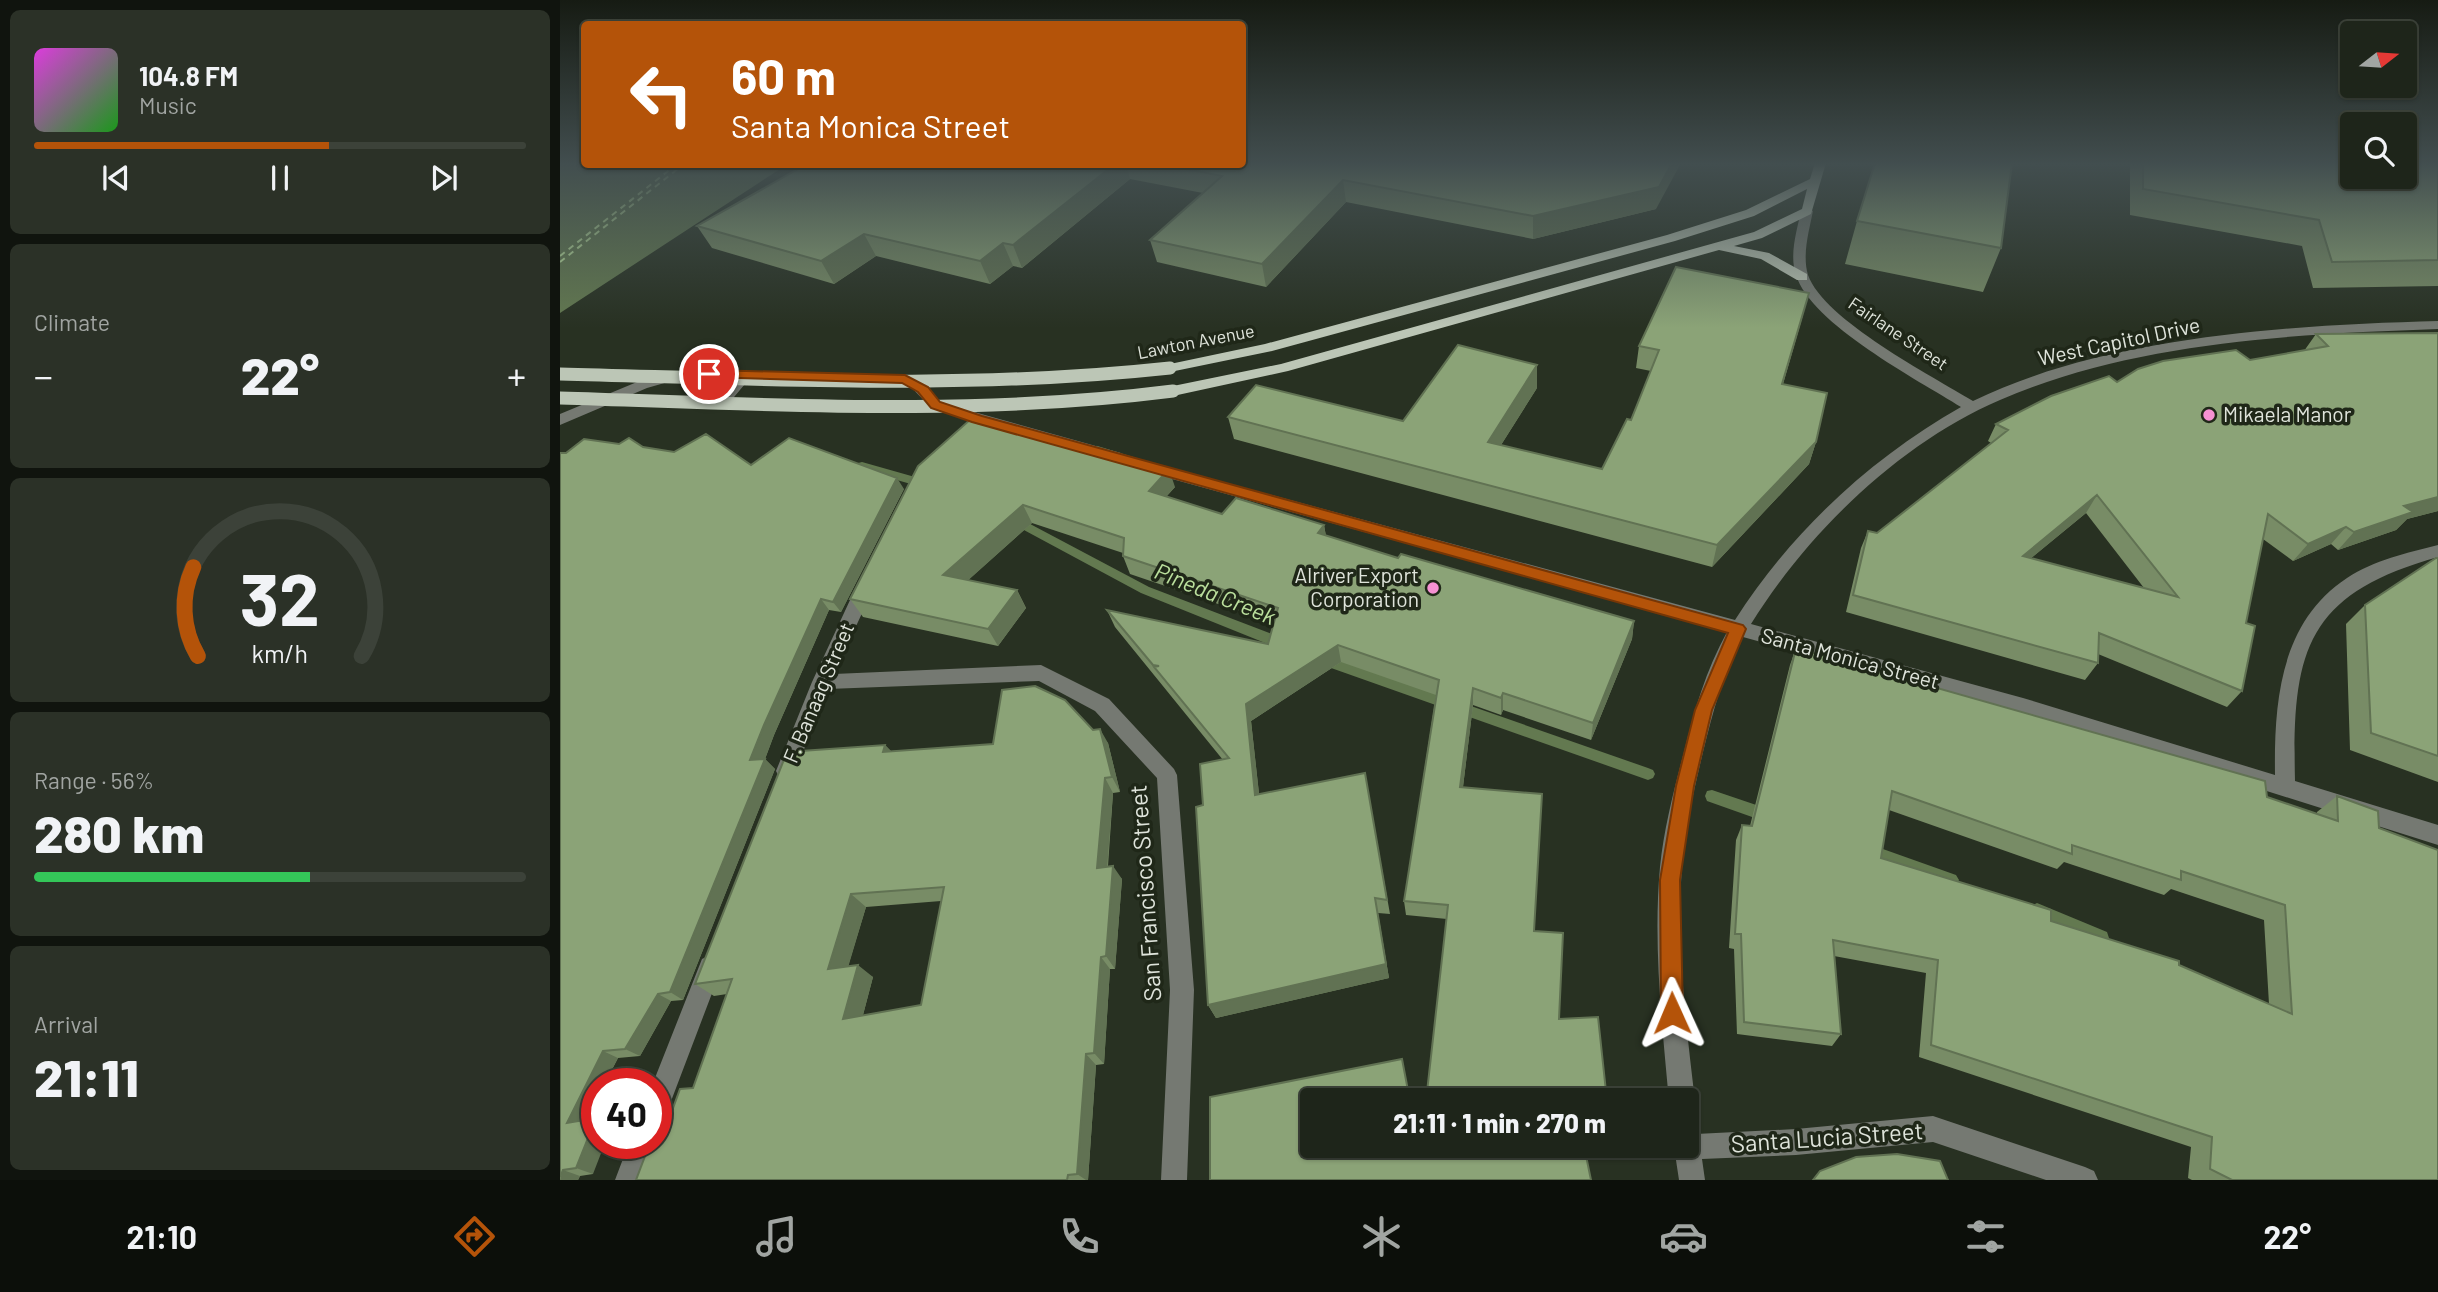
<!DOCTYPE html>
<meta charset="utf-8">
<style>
:root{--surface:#1e251a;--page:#2b3127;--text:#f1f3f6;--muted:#a1a5a2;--line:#3c4239;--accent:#b45309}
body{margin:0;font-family:Barlow,sans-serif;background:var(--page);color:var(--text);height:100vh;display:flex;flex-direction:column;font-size:26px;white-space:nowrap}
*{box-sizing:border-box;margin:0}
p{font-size:23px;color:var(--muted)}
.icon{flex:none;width:38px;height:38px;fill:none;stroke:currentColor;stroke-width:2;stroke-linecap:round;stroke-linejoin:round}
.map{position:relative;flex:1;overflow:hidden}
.sheet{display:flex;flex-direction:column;gap:10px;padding:10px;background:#10140e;width:560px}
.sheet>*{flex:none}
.guide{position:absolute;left:21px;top:21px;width:665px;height:147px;border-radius:7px;box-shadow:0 2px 5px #0004,0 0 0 2px var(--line);background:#b45309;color:#fff;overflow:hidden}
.needle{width:46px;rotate:73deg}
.fabs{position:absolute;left:1780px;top:21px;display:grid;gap:14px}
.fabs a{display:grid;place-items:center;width:77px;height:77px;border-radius:7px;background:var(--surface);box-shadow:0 2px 5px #0004,0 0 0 2px var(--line);font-size:35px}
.speed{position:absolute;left:21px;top:1068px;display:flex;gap:14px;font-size:35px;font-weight:700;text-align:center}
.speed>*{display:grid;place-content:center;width:91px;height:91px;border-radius:50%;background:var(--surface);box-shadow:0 2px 5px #0004,0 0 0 2px var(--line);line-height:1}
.speed .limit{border:10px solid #d22;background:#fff;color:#111}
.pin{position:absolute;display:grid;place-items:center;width:60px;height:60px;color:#fff;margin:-30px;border:4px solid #fff;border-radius:50%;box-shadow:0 2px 7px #0007}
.me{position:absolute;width:77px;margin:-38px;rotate:359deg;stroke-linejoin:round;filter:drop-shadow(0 0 5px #0008)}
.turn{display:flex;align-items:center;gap:24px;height:147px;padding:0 35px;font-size:32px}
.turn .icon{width:91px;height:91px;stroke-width:2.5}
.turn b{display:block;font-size:49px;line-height:60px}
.big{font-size:52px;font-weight:800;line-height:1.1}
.sheet .card{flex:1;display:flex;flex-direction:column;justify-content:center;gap:10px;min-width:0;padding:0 24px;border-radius:10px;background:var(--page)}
.sheet .dial{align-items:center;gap:0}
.dial svg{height:182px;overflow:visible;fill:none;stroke:var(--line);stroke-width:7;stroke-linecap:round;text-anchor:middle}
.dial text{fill:var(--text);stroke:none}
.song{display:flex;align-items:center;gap:21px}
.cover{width:84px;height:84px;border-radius:10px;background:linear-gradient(135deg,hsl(300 70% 55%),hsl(120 70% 35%))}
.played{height:7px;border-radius:4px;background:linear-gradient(90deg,var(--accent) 60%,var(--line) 60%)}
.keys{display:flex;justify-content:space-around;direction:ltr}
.heat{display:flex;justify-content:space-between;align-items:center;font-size:38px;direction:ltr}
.charge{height:10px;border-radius:5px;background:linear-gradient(90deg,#34c759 56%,var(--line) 0)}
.trip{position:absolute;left:740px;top:1088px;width:399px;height:70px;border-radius:7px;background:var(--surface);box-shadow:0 2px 5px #0004,0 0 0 2px var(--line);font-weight:800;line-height:70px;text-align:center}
.tab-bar{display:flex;height:112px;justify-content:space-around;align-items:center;background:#0c0f0a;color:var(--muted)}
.tab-bar .icon{width:49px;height:49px}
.tab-bar .on{color:var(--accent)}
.tab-bar b{font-size:32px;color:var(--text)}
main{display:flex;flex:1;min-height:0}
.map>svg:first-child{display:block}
</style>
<main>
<section class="sheet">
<div class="card">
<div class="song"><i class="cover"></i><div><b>104.8 FM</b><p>Music</p></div></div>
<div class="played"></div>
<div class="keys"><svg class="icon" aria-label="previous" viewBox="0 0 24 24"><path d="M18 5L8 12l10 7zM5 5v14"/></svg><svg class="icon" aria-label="pause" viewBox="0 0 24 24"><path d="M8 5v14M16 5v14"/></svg><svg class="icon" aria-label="next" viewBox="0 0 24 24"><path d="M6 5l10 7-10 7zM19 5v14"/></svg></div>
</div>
<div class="card"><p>Climate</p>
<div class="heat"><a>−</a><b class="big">22°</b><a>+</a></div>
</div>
<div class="card dial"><svg viewBox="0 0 100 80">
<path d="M14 69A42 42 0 1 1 86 69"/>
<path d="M14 69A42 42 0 0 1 12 30" stroke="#b45309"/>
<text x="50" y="56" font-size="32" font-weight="700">32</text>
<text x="50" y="72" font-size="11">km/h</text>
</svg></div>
<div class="card"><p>Range · 56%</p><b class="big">280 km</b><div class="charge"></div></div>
<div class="card"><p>Arrival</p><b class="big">21:11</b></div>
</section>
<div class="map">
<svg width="1878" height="1180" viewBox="0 0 1878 1180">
<rect width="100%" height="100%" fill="#283122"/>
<path fill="#637950" d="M 0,163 L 24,164 L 226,165 L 0,313 Z"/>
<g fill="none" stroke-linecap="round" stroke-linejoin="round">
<path fill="#637950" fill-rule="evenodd" d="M 302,462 L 369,481 L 371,484 L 365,488 L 298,469 L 297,466 L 298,463 Z
M 453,515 L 589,587 L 730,641 L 731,645 L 730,649 L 720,649 L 581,593 L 449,522 L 447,519 L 449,516 Z
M 762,654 L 1088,768 L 1093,770 L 1095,774 L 1093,778 L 1088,780 L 757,663 L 756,659 L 757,655 Z
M 1152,790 L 1214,811 L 1216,816 L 1214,821 L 1209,823 L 1147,801 L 1145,796 L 1147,791 Z
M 1306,843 L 1396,875 L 1399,880 L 1396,885 L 1391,887 L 1301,855 L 1299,850 L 1301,845 Z
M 1477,903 L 1547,932 L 1549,938 L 1547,944 L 1541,946 L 1471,916 L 1469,911 L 1471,906 Z"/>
<path stroke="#bbe09d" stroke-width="2" stroke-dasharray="6 5" stroke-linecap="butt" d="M 0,256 L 117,164
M 0,262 L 124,164"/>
<path fill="#757972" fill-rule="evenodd" d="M 1247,207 L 1253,211 C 1249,231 1242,255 1248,275 C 1264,320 1372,376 1413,401 C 1546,336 1732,325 1878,321 L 1878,329 C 1735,334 1573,342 1440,400 C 1340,443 1248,532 1191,624 L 1463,698 L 1715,775 C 1714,702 1720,622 1787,578 C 1814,560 1847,553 1878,545 L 1878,557 C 1745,594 1732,652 1735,781 L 1878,825 L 1878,845 L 1463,714 L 1183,637 C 1163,672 1153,712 1143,752 C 1134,790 1125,828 1122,867 C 1116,945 1126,1024 1135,1101 L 1131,1110 L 1127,1112 L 1127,1101 L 1109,1101 C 1102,1024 1093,944 1100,867 C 1104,828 1114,790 1124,752 C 1134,711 1146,670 1167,632 L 583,471 L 581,467 L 589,462 L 1175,620 C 1231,532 1311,458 1401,407 C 1358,380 1251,324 1236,275 C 1229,255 1237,230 1241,211 Z
M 185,371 L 192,375 L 190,378 L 164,409 L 154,409 L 154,403 L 180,372 Z
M 110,373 L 117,377 L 115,380 L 87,388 L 0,425 L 0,414 L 77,382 Z
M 341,374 L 361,381 L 382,403 L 561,453 L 564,457 L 556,462 L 372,409 L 351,387 L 336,381 L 336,375 Z
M 306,578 L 315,585 L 274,674 L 481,665 L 549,699 L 614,769 L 617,775 L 634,990 L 627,1180 L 601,1180 L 610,990 L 597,778 L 535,711 L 479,681 L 268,689 L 233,777 L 226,780 L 219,777 L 216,771 L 252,682 L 297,585 Z
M 150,955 L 158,959 L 162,967 L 105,1117 L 96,1121 L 96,1083 L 93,1083 L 142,959 Z
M 1373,1116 L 1525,1167 L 1534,1171 L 1538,1180 L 1486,1180 L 1373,1142 L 1236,1155 L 1142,1159 L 1145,1180 L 1119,1180 L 1114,1147 L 1127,1146 L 1127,1130 L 1136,1134 L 1236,1129 Z
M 69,1143 L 95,1143 L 81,1180 L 55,1180 Z"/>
<path fill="#bcc6b6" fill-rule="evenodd" d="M 1255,163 L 1266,163 L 1251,214 L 1202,238 L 1174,246 L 1209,253 L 1247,274 L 1247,280 L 1237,280 L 1201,259 L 1159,250 L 728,371 L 613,396 L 606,391 L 613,386 L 721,364 L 1194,232 L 1242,209 L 1247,189 L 1194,216 L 1115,241 L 712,351 L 610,372 L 603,368 L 610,364 L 705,344 L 1107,235 L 1186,210 L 1250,179 Z"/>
<path stroke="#bcc6b6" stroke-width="13" d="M 0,374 C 204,379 407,390 610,368
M 0,398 C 205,404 409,417 613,391"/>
</g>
<path fill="#788c66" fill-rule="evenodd" d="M 1570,163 L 1878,163 L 1878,286 L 1753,288 L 1742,246 L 1570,215 Z
M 247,164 L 682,164 L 1096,209 L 973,239 L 786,202 L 706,287 L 597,262 L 590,240 L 643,193 L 570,179 L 462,268 L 453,266 L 430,284 L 316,256 L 274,284 L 152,248 L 137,226 Z
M 1297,221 L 1441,248 L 1423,292 L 1285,264 Z
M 1243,315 L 1223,384 L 1256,442 L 1249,464 L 1152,567 L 674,439 L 668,417 L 843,421 L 977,388 L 941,445 L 1042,469 L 1071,420 L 1091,371 L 1076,368 L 1079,346 Z
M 1878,333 L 1878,511 L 1847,519 L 1836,530 L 1778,550 L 1771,544 L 1733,561 L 1703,539 L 1686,623 L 1682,691 L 1667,707 L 1538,654 L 1538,663 L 1525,680 L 1286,612 L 1301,548 L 1308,531 L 1317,533 L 1431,443 L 1428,441 L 1436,424 L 1557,382 L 1744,351 L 1756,334 ZM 1526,513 L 1584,588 L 1471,558 Z
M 83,447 L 344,489 L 281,612 L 269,610 L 214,735 L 205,759 L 215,769 L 123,1000 L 111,1001 L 80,1056 L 58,1058 L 45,1083 L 37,1083 L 37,1101 L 28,1120 L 33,1174 L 20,1176 L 18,1180 L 0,1180 L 6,453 Z
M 358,466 L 615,487 L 606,497 L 662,514 L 764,525 L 766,536 L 838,558 L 1074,621 L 1072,639 L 1031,740 L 943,710 L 941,715 L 913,705 L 903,787 L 974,931 L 999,1019 L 1047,1101 L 887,919 L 846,915 L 844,901 L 876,695 L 781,662 L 691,721 L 699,794 L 805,773 L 830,914 L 818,913 L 829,978 L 656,1018 L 648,1005 L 643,805 L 663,760 L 555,627 L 547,610 L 708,644 L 714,623 L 570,574 L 563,556 L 563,553 L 472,523 L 408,580 L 457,590 L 466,608 L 438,646 L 303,617 L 290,599 Z
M 1878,558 L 1878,782 L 1790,750 L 1786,624 L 1805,605 Z
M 1236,648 L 1707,797 L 1757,814 L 1757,812 L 1777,796 L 1819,828 L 1878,1180 L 1632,1180 L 1628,1178 L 1631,1147 L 1359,1057 L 1366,973 L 1274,956 L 1281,1034 L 1272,1046 L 1177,1034 L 1174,949 L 1169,948 L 1176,840 L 1182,825 L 1190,826 L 1230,665 ZM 1329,810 L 1497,869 L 1504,862 L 1604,895 L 1611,889 L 1704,920 L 1709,1004 L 1619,965 L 1491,921 L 1321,858 Z
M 533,730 L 548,743 L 560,792 L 553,793 L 548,866 L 562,879 L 555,969 L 550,969 L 544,1064 L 536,1065 L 528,1180 L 76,1180 L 105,1130 L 133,1088 L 167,994 L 154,996 L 135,984 L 325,745 L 331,751 L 433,744 ZM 381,901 L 361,1005 L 303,1015 L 313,977 L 288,966 L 306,907 Z
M 842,1059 L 850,1101 L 752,1101 L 752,1146 L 859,1146 L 860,1153 L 861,1146 L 1050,1146 L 1048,1150 L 1025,1152 L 1031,1180 L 650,1180 L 650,1097 Z"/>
<path fill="#617253" d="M 1112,163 L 1121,163 L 1096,209 L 973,239 L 973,216 Z
M 555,164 L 566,164 L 570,179 L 462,268 L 453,245 Z
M 783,180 L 786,202 L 706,287 L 702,264 Z
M 304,234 L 316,256 L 274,284 L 261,261 Z
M 443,243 L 453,266 L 430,284 L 420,261 Z
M 977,365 L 977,388 L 929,464 L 928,442 Z
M 1256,442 L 1249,464 L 1152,567 L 1157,545 Z
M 609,469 L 615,487 L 595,509 L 589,491 Z
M 337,478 L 344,489 L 281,612 L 273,602 Z
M 1537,495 L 1526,513 L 1453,573 L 1463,556 Z
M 1878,497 L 1878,511 L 1847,519 L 1836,530 L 1778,550 L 1794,532 L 1844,506 Z
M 463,505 L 472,523 L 394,593 L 383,575 Z
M 764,525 L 767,543 L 758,533 Z
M 1786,527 L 1771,544 L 1733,561 L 1748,544 Z
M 457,590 L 466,608 L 438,646 L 428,629 Z
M 261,599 L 269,610 L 214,735 L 205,759 L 215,769 L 123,1000 L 110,992 L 190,760 L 204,725 Z
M 1074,621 L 1072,639 L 1031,740 L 1033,723 Z
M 778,645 L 781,662 L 691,721 L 701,811 L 695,795 L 686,704 Z
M 913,688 L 913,705 L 901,803 L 900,787 Z
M 943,693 L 943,710 L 941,715 L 941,698 Z
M 540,729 L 548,743 L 560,792 L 552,777 Z
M 325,745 L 338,759 L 323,752 Z
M 545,778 L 553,793 L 546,882 L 537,868 Z
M 553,866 L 562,879 L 555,969 L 546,956 Z
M 291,894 L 306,907 L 284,981 L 268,969 Z
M 815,898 L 829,978 L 656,1018 L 648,1005 Z
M 541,957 L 550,969 L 544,1064 L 534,1053 Z
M 298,965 L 313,977 L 299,1030 L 283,1019 Z
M 98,994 L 111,1001 L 80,1056 L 65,1049 Z
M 43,1051 L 58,1058 L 45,1083 L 37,1083 L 37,1101 L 23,1129 L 7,1123 Z
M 526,1054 L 536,1065 L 528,1180 L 526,1180 L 517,1174 Z
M 37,1119 L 37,1143 L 45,1143 L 33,1174 L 16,1168 Z
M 3,1170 L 20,1176 L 18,1180 L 0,1180 Z"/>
<path fill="#8ba377" stroke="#617253" stroke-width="2" fill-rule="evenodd" d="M 682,163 L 1112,163 L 1099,187 L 973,216 L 783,180 L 702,264 L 590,240 L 662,176 L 602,164 L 682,164 Z
M 1315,163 L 1452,163 L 1441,248 L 1297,221 Z
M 1583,163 L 1792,163 L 1792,177 L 1844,177 L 1844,163 L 1878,163 L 1878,260 L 1772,262 L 1759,220 L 1583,189 Z
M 247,164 L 555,164 L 453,245 L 443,243 L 420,261 L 304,234 L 261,261 L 137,226 Z
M 1116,267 L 1249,293 L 1222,384 L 1267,393 L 1256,442 L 1157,545 L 668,417 L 696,385 L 843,421 L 898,345 L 977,365 L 928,442 L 1042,469 L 1067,419 L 1071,420 L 1099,350 L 1079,346 Z
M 1878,333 L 1878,497 L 1844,506 L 1853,512 L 1794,532 L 1786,527 L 1748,544 L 1708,514 L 1686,623 L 1695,626 L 1682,691 L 1539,633 L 1538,663 L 1293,595 L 1308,531 L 1317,533 L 1448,430 L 1436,424 L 1491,396 L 1549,376 L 1557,382 L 1578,369 L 1603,361 L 1676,350 L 1690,360 L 1768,346 L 1756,334 ZM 1537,495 L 1618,597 L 1463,556 Z
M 412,418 L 530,454 L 537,447 L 609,469 L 589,491 L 662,514 L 676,498 L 764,525 L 758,533 L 838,558 L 841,554 L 1074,621 L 1033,723 L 943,693 L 941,698 L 913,688 L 900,787 L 982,794 L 974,931 L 1003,933 L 999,1019 L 1038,1017 L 1047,1101 L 866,1101 L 888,905 L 844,901 L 879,680 L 778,645 L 686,704 L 695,795 L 805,773 L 827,900 L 815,898 L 826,964 L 648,1005 L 636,807 L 643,805 L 640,764 L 669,758 L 594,667 L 599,666 L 593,665 L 547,610 L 708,644 L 718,608 L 563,556 L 564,538 L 463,505 L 383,575 L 457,590 L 428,629 L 290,599 L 358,466 Z
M 146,434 L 191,465 L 229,438 L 337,478 L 273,602 L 261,599 L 204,725 L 190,760 L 205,759 L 110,992 L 98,994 L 65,1049 L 43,1051 L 7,1123 L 36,1118 L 16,1168 L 3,1170 L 0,1177 L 0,453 L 6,453 L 24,439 L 59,444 L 69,438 L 83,447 L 114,452 Z
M 1876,558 L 1878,558 L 1878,756 L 1811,733 L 1805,605 Z
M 1236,648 L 1705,781 L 1707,797 L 1778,821 L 1777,796 L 1818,811 L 1819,828 L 1878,850 L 1878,1180 L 1672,1180 L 1650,1169 L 1652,1137 L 1371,1045 L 1378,960 L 1273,940 L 1281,1034 L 1184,1022 L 1181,934 L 1175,934 L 1182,825 L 1192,826 ZM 1332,791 L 1512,854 L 1512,845 L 1621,880 L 1621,871 L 1725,905 L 1732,1014 L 1619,965 L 1619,961 L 1491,921 L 1491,910 L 1321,858 Z
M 475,686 L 505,700 L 533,730 L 540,729 L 552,777 L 545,778 L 537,868 L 553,866 L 546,956 L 541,957 L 534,1053 L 526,1054 L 517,1174 L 508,1175 L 507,1180 L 76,1180 L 90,1143 L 96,1143 L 96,1131 L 105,1130 L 120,1089 L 133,1088 L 172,979 L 135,984 L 227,752 L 325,745 L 323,752 L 433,744 L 442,690 ZM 384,887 L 361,1005 L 283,1019 L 298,965 L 268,969 L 291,894 Z
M 842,1059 L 850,1101 L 752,1101 L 752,1146 L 858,1146 L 860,1156 L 861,1146 L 1024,1146 L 1031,1180 L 650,1180 L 650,1097 Z
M 1337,1154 L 1380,1161 L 1388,1180 L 1253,1180 L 1260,1171 L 1296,1157 Z"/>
<linearGradient id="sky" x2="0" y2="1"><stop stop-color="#161b13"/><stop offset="0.5" stop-color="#424e4f"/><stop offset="1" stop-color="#424e4f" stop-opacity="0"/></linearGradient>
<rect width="1878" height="328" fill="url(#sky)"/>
<path fill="#b45309" stroke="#753606" stroke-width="2" d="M 149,370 L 345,375 L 368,387 L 380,402 L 422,416 L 1183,625 L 1186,629 L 1152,710 L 1134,786 L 1120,880 L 1123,1013 L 1120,1020 L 1112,1023 L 1105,1020 L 1101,1013 L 1100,880 L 1116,786 L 1135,710 L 1168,633 L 412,422 L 371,408 L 358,392 L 342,383 L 145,377 L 143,374 Z"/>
<g fill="#f591d2" stroke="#1f2718" stroke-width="2.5">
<circle cx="1649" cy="415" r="7"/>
<circle cx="873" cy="588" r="7"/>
</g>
<g text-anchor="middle" stroke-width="7" stroke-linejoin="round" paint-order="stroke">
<g font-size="18" fill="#dfe4db" stroke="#1f2718">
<text transform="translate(1338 334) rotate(34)" y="6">Fairlane Street</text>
<text transform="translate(636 342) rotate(-11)" y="6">Lawton Avenue</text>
</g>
<g font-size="21" fill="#dfe4db" stroke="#1f2718">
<text transform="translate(1559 342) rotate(-12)" y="7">West Capitol Drive</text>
<text transform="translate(1290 659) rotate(15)" y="7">Santa Monica Street</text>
<text transform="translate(259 693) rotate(-67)" y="7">F. Banaag Street</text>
</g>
<g font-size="21" fill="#dfe4db" stroke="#1f2718" text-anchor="start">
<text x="1663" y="422">Mikaela Manor</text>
<text x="859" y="583" text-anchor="end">Alriver Export<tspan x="859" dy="24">Corporation</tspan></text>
</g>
<g font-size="23" font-style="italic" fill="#bbe09d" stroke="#1f2718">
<text transform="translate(655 594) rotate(22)" y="8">Pineda Creek</text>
</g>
<g font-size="24" fill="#dfe4db" stroke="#1f2718">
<text transform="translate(586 893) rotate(-94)" y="8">San Francisco Street</text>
<text transform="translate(1267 1138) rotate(-4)" y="8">Santa Lucia Street</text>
</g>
</g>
</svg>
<div class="fabs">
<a><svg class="needle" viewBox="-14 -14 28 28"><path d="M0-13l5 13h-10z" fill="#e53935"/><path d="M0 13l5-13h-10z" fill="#a1a5a2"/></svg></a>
<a><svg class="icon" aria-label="search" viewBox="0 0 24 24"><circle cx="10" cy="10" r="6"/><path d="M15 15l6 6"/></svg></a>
</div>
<div class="speed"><div class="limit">40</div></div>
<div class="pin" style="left:149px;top:374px;background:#d93025"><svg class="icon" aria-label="arrive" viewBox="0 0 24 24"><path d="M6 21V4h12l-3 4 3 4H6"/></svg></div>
<svg class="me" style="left:1112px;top:1013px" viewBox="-20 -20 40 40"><path d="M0-17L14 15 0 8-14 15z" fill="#b45309" stroke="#fff" stroke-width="4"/></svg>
<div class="trip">21:11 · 1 min · 270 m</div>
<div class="guide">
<div class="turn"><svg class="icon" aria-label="left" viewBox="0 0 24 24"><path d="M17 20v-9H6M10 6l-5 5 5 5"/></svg><div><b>60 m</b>Santa Monica Street</div></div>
</div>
</div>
</main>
<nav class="tab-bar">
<b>21:10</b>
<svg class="icon on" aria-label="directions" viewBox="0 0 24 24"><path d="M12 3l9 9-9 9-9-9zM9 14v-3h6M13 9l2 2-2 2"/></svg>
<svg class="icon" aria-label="music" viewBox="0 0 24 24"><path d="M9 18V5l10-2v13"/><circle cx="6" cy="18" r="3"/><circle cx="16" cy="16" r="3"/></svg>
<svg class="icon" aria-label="phone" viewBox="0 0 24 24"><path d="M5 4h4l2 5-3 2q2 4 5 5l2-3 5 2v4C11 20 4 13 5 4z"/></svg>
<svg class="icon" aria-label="climate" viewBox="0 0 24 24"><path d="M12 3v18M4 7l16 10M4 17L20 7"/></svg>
<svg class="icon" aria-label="car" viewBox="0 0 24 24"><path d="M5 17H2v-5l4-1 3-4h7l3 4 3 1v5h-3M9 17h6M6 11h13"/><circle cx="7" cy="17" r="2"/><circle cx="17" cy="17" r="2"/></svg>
<svg class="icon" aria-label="filters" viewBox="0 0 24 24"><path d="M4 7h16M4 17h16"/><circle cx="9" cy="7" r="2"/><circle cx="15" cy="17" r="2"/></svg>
<b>22°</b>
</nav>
